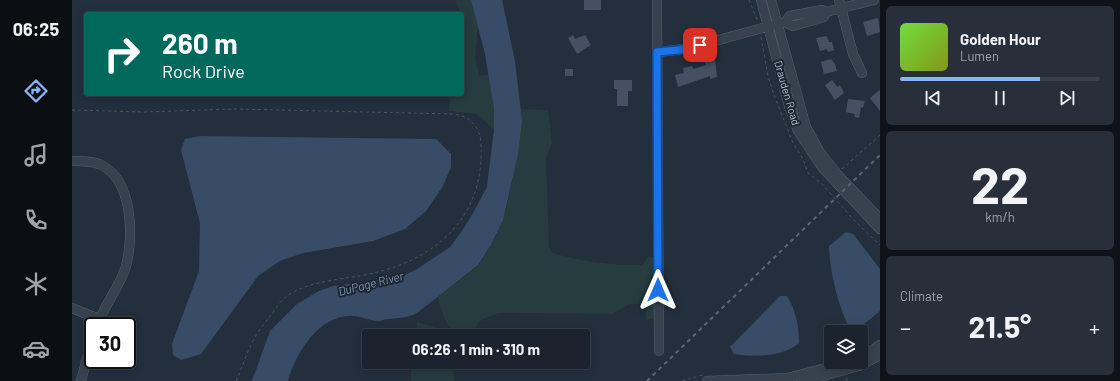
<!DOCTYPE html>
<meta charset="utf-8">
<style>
:root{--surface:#1b232e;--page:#282f3a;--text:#f1f3f6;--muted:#a0a4aa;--line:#39404a;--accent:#8ab4f8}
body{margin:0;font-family:Barlow,sans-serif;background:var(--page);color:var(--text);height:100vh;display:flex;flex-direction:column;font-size:15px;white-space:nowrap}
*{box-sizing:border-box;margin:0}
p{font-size:13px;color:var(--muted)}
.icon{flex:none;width:22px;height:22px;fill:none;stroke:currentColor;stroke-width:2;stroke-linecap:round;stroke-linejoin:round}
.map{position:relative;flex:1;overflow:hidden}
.side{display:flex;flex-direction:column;gap:6px;padding:6px;background:#0f1319;width:240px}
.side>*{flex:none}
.hud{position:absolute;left:12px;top:12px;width:380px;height:84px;border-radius:4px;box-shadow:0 2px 10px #0003,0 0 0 1px var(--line);background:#00695c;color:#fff;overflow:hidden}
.controls{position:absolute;left:752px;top:325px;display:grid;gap:8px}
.controls a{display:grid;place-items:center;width:44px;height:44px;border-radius:4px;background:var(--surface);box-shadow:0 2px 10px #0003,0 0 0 1px var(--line);font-size:20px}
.speed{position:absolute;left:12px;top:317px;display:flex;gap:8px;font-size:20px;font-weight:700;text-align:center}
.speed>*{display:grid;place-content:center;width:52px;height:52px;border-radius:50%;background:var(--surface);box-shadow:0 2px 10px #0003,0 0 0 1px var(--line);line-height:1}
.speed .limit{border:2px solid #111;border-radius:6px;background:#fff;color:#111}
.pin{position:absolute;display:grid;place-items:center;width:34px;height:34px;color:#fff;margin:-17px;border-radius:8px;box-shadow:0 2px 6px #0006}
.me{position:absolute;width:44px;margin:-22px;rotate:0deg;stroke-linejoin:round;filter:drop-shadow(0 0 3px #0008)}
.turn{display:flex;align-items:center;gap:14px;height:84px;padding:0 12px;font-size:18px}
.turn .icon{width:52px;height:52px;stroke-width:2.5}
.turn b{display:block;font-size:28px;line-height:34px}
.big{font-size:30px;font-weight:700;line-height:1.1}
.side .tile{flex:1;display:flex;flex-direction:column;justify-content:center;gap:6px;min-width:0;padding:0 14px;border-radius:6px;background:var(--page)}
.side .dial{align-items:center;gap:0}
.dial b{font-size:52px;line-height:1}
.song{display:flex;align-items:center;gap:12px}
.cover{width:48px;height:48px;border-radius:6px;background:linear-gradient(135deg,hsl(100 70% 55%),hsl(70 70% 35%))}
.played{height:4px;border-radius:2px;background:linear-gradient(90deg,var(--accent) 70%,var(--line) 70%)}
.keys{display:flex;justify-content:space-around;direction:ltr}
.heat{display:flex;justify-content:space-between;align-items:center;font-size:22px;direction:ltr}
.trip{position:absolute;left:290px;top:329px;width:228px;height:40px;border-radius:4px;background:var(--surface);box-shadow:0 2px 10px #0003,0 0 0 1px var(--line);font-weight:700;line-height:40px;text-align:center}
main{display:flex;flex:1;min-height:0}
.dock{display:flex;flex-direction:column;width:72px;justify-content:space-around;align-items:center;background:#0b0e12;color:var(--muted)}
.dock .icon{width:28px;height:28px}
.dock .selected{color:var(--accent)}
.dock b{font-size:18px;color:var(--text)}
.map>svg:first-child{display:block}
</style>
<main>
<nav class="dock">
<b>06:25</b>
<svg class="icon selected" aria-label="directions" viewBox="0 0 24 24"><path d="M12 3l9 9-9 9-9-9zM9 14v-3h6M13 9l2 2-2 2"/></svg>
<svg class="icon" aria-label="music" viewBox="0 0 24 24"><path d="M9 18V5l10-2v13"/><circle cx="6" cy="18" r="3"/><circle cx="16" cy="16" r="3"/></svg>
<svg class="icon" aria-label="phone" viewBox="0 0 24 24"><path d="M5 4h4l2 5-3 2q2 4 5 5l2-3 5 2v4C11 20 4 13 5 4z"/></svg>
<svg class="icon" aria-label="climate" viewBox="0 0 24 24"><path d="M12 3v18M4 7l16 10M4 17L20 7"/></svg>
<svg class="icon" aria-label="car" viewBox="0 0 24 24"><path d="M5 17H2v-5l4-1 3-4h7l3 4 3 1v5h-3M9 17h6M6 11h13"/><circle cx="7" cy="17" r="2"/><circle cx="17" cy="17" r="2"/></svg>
</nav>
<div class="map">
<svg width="808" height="381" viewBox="0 0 808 381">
<rect width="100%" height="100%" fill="#242f3e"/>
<path fill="#263c3f" d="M 383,0 L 399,0 L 406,24 L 403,56 L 407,76 L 417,75 L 422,109 L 422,130 L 405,114 L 377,111 L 378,94 L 390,94 L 390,14 L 386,14 L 387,9 Z
M 448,109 L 476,110 L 480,143 L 474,158 L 477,246 L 480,253 C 513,262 535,265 570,265 L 577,256 L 582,258 L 583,318 L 574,320 L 573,304 L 558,304 L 540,314 L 427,313 L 409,320 L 397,336 C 373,336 372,314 365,296 C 376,287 397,275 406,265 C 439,226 441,169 450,121 Z
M 345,322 L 371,330 L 381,336 L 343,336 Z
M 339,362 L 383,362 L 381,367 L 382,381 L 339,381 Z"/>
<path fill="#394c67" d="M 399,0 L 430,0 L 443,61 L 450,121 L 446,154 L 431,220 L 419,245 L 406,265 L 345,313 C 335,318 327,318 316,319 C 312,319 308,322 304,321 C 297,320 290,317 283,316 C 249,312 223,353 216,381 L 180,381 L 198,331 L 225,304 L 247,291 L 261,286 L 308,280 L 333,275 L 345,269 L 378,247 L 390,231 L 401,213 L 415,187 L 416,178 L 422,130 L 422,109 L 413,54 Z
M 127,136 L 364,139 L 379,154 L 379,167 L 371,186 L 354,211 L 333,229 L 301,241 L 231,253 L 208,261 L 186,276 L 129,354 L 109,360 L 101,355 L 100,344 L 127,271 L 128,223 L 109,150 L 113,139 Z
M 774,232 L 781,234 L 808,269 L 808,311 L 792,324 L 778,330 C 766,305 758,274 757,246 Z
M 708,296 L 715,296 C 724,310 727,327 727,343 C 712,357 681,357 662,354 L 658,347 Z"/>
<path fill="#455162" d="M 512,0 L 529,0 L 529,10 L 512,10 Z
M 806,18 L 808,32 L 795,36 L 791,22 Z
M 501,35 L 503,39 L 513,35 L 519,45 L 505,54 L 496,38 Z
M 755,36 L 757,42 L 760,42 L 762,50 L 756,52 L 755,49 L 748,51 L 744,38 Z
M 759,59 L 763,64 L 765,71 L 752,74 L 749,62 Z
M 643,60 L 645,77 L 638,79 L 638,76 L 606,87 L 603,75 L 612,73 L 611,68 L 620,66 L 621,69 L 634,65 L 633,62 Z
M 493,69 L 501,69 L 501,76 L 493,76 Z
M 542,80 L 560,80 L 560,91 L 556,91 L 556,106 L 545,106 L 545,89 L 542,89 Z
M 760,80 L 765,87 L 768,85 L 772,93 L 763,100 L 753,85 Z
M 808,90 L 808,111 L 798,98 Z
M 776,99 L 793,101 L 791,108 L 789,107 L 787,118 L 782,117 L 783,114 L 774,112 Z"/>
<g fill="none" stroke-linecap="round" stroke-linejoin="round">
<defs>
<path id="minor" d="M 585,0 L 587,351
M 689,0 L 717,106 L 726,131 L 750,167 L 808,229
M 699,0 L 734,127 L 747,151 L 765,174 L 808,219
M 767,0 L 781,54 L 790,73
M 713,22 L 721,26 L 752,17 L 754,12
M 585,52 L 613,49 L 713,22 L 718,16 L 750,10 L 754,12 L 802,0
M 0,161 C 9,161 19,161 27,164 C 61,178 62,236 54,266 C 48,287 32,305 25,326
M 0,308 L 27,319
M 789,358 L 808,345
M 9,381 L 21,336
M 635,381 L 715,378 L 777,362
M 732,381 L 787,366 L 808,355"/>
</defs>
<use href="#minor" stroke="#565f6c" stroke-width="10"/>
<path stroke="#44595c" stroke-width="1" stroke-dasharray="3 3" stroke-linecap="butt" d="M 677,0 L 686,22
M 689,37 L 696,76 L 702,95 L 721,143 L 731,159 L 736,173 L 751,185 L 781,219 L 808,245
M 0,110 L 72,112 L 163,109 L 381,114 C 399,116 409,128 409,146 C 412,216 366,258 302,273 C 277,279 237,280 215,296 C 209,300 205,307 201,312 C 196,319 190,326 185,334 C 176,348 171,366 164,381
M 770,169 L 808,135
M 610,381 L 630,375
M 774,381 L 776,377"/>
<use href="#minor" stroke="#38414e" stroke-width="9"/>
<path stroke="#5a6575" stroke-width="2" stroke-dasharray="4 4" stroke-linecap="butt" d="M 575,381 L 808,155"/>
</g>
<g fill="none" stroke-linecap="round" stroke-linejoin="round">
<defs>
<path id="route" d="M 586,290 L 585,52 L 607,50 L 628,45"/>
</defs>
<use href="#route" stroke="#114b97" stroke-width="10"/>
<use href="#route" stroke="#1a73e8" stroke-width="7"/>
</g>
<g text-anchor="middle" stroke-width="4" stroke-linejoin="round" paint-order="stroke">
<g font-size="11" fill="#b4bcc9" stroke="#1d2633">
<text transform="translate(715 93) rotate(74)" y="4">Drauden Road</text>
</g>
<g font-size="12" font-style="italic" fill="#7c92b1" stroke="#1d2633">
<text transform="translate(299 284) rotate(-14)" y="4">DuPage River</text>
</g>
</g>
</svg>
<div class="controls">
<a><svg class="icon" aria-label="layers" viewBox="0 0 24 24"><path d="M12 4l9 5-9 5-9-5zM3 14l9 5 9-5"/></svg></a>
</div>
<div class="speed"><div class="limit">30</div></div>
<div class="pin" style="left:628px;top:45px;background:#d93025"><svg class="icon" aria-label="arrive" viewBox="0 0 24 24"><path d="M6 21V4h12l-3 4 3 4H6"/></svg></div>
<svg class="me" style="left:586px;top:290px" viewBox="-20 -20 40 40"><path d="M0-17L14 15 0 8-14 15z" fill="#1a73e8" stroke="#fff" stroke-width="4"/></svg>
<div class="trip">06:26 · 1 min · 310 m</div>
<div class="hud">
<div class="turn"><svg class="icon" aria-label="right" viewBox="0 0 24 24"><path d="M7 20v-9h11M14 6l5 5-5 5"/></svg><div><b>260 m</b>Rock Drive</div></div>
</div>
</div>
<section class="side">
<div class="tile">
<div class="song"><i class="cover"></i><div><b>Golden Hour</b><p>Lumen</p></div></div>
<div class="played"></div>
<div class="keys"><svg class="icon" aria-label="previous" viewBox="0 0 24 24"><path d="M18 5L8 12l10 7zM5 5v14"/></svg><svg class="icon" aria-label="pause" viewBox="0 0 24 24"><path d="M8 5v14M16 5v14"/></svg><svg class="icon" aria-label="next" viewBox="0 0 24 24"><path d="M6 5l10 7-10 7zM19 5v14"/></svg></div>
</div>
<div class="tile dial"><b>22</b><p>km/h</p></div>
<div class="tile"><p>Climate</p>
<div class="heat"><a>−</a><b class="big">21.5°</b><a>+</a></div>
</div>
</section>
</main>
